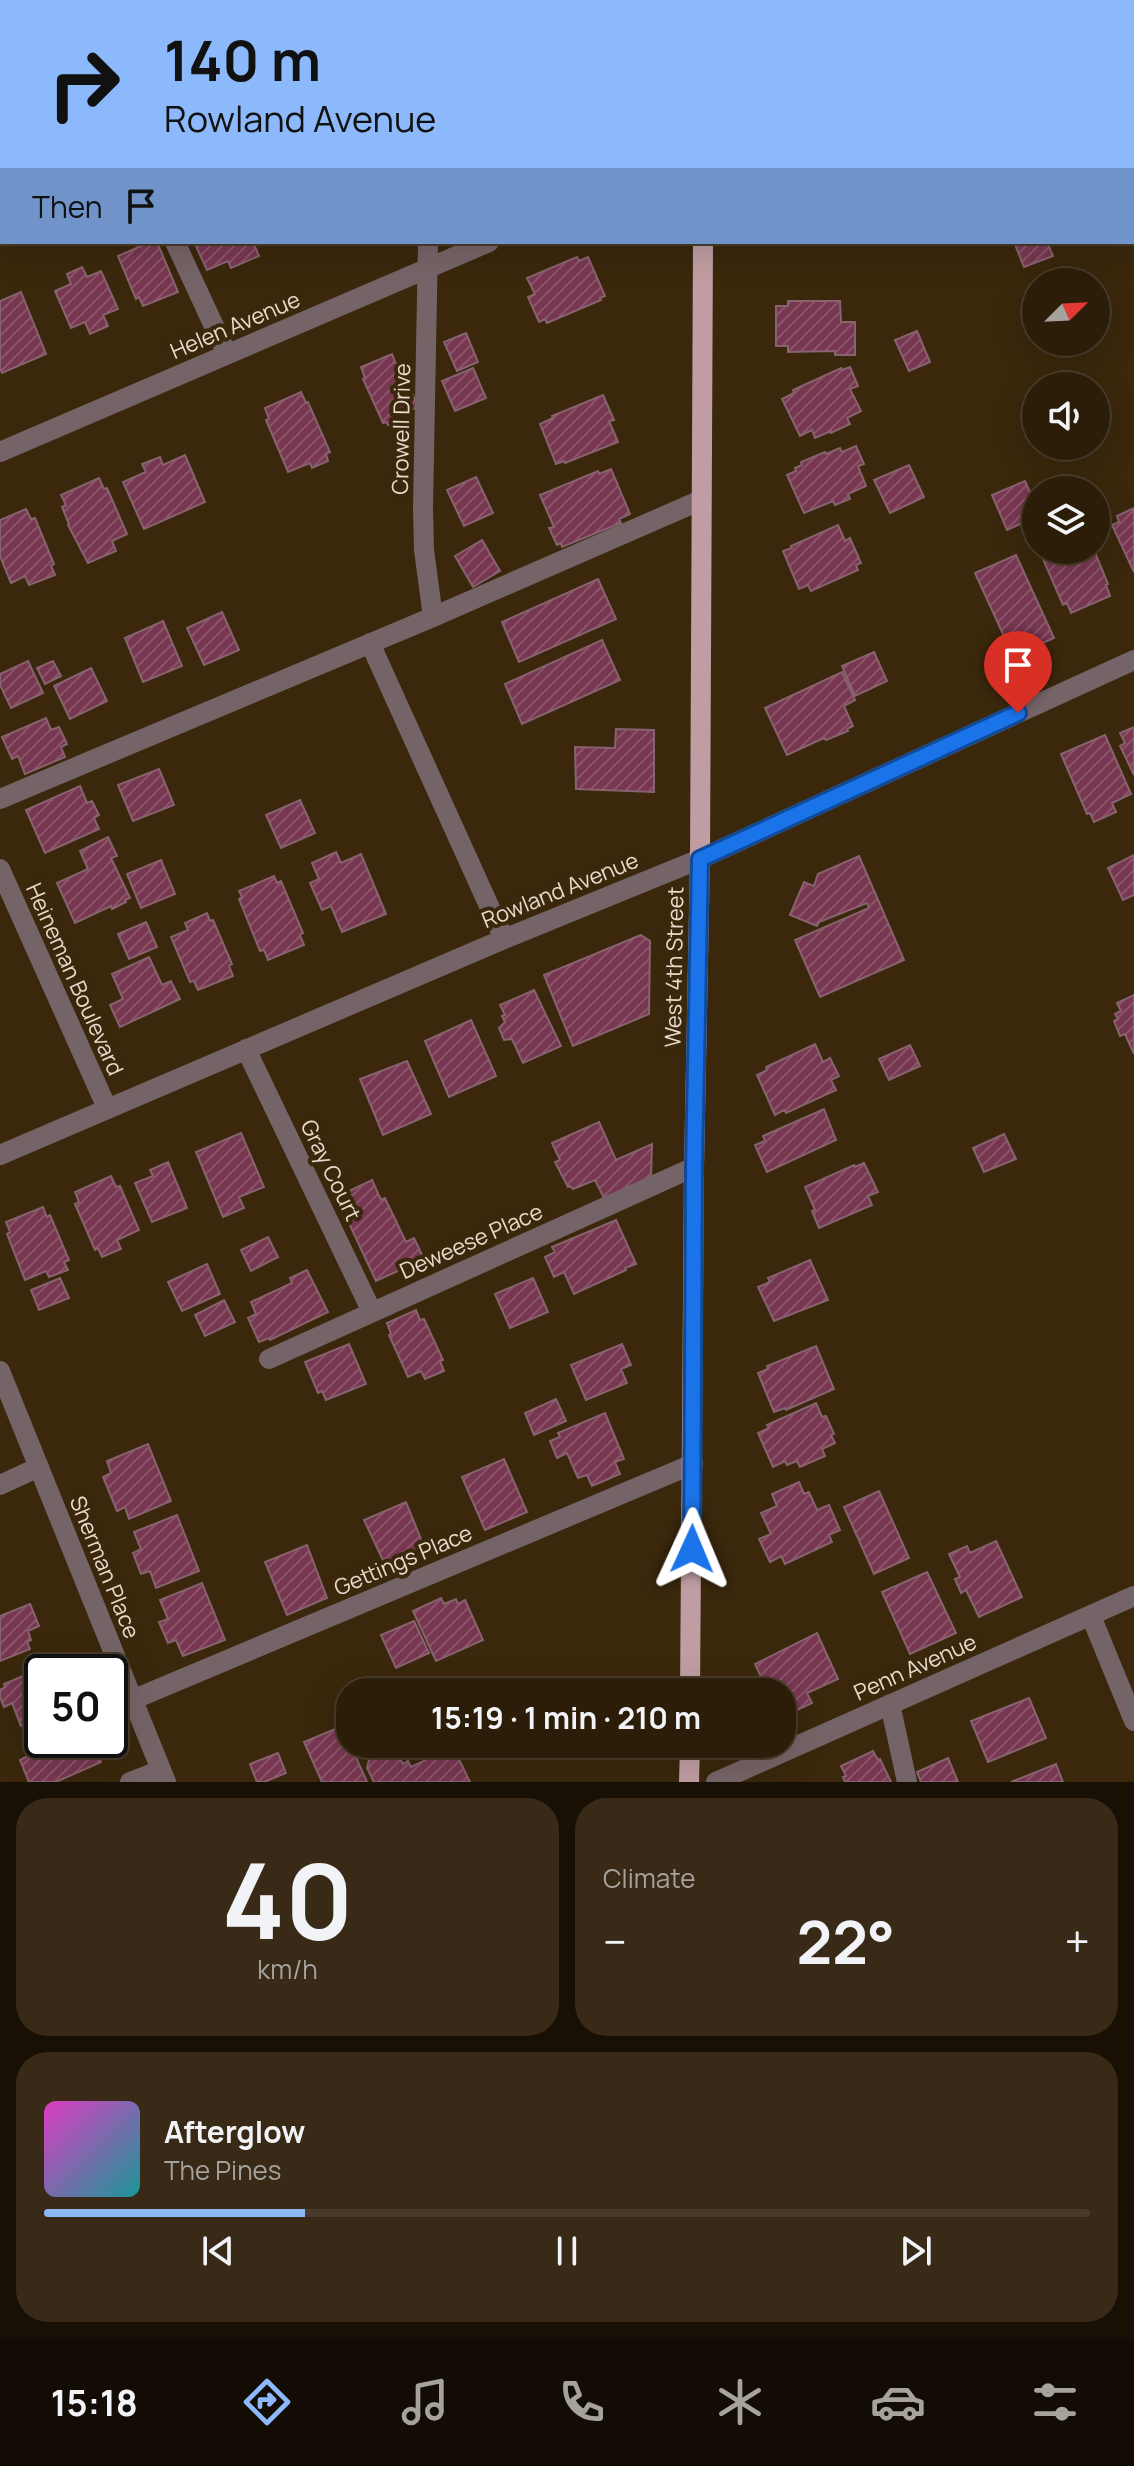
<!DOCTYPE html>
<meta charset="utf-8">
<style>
:root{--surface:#2c1d09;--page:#382a17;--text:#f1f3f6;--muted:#a6a29c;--line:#483b2a;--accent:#8cb9fc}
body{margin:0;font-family:Manrope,sans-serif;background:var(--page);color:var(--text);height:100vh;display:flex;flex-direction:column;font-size:30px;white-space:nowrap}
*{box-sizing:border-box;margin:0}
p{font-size:26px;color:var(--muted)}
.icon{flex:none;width:44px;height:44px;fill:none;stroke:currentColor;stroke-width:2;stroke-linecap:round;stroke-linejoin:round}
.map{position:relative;height:1782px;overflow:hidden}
.drawer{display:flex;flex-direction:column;gap:16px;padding:16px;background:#181005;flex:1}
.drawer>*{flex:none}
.hud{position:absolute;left:0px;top:0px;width:1134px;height:244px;box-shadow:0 8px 32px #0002,0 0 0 2px var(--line);background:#8cb9fc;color:#111;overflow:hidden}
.needle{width:52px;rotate:66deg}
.tools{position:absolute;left:1022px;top:268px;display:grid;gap:16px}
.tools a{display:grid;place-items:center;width:88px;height:88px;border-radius:50%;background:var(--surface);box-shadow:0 8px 32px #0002,0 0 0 2px var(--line);font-size:40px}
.speed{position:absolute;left:24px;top:1654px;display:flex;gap:16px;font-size:40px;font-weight:700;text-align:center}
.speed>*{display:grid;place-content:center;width:104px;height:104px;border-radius:50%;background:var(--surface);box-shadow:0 8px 32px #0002,0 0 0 2px var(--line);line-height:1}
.speed .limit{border:4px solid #111;border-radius:12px;background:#fff;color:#111}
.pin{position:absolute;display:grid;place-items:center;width:68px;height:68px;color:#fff;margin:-82px -34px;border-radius:50% 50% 50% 0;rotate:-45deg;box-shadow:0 0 8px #0007}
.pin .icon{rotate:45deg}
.me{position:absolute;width:88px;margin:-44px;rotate:1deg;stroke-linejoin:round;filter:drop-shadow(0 0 6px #0008)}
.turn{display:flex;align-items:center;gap:28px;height:168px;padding:0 32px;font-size:36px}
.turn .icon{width:104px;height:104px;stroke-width:2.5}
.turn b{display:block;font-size:56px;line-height:68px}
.then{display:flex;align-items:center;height:76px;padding:0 32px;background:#0003;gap:16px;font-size:30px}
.big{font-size:60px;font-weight:700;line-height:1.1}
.drawer .widget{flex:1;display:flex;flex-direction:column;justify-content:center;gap:12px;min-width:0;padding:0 28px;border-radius:32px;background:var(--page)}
.drawer .dial{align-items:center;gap:0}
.dial b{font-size:104px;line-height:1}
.song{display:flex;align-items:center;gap:24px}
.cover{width:96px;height:96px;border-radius:12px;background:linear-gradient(135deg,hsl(310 70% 55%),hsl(180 70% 35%))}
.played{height:8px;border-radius:4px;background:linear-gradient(90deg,var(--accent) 25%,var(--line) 25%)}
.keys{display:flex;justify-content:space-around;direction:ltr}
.heat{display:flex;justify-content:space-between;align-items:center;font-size:44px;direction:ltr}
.drawer .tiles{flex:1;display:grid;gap:16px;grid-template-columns:1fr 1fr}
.widget:last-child{grid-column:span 2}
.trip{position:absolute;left:336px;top:1678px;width:460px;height:80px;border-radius:32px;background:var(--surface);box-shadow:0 8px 32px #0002,0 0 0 2px var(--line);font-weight:700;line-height:80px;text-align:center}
.menu{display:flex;height:128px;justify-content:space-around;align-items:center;background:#120c04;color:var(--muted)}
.menu .icon{width:56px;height:56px}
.menu .current{color:var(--accent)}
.menu b{font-size:36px;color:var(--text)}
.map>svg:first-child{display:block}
</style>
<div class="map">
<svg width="1134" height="1782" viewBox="0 0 1134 1782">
<defs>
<pattern id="building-hatch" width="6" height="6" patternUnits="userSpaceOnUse" patternTransform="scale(2)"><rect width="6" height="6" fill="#783751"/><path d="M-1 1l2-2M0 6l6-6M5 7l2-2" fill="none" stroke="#8b5369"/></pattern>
</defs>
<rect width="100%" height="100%" fill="#3a270c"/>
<path fill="url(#building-hatch)" stroke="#87636f" stroke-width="2" d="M 529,0 L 598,0 L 611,2 L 529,2 Z
M 785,0 L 853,0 L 853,2 L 785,2 Z
M 1027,0 L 1085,0 L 1086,2 L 1027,2 Z
M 1134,132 L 1134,210 L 1132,211 L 1132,133 Z
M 150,242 L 157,242 L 178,292 L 143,306 L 139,297 L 136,299 L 118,256 Z
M 194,242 L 253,242 L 259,256 L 231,268 L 228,261 L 207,270 Z
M 1014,242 L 1047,242 L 1053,256 L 1024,267 Z
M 577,257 L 579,261 L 588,257 L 605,296 L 600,298 L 601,300 L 547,323 L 545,319 L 539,322 L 528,297 L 535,294 L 527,278 Z
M 82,267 L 87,277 L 101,271 L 118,309 L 103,315 L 108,326 L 90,334 L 85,322 L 71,328 L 55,291 L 71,284 L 67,274 Z
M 21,292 L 46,354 L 2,373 L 0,368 L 0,301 Z
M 788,301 L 840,301 L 841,322 L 855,322 L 855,355 L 835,355 L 835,351 L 788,352 L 788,346 L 776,346 L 776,306 L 788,306 Z
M 917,331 L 930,362 L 909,371 L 895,340 Z
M 466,333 L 478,362 L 457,371 L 444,342 Z
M 392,354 L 396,364 L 399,363 L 418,407 L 400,415 L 402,419 L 388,425 L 386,422 L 383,423 L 363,379 L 365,378 L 361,367 Z
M 850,367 L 858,386 L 850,389 L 861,411 L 847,418 L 850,424 L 831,433 L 831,431 L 815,438 L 812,430 L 800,436 L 782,399 L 794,393 L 793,390 L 841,368 L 842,370 Z
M 473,368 L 486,398 L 455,411 L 442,381 Z
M 301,392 L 306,403 L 308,402 L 330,452 L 326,454 L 328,461 L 312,468 L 310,463 L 288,472 L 266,420 L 269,419 L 265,408 Z
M 603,395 L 614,420 L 609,421 L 618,442 L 565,463 L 564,461 L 556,464 L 540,424 L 553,418 L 552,416 Z
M 856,446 L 864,464 L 858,466 L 866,486 L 848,494 L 850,499 L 835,505 L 833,501 L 804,513 L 787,475 L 796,471 L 795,468 L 802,465 L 801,462 L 825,452 L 826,454 L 840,448 L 842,452 Z
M 185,455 L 205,502 L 144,529 L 123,482 L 146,472 L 142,464 L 160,457 L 163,465 Z
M 909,465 L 924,497 L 890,513 L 874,480 Z
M 611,469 L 630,514 L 619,519 L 621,523 L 562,547 L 561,543 L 557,545 L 549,528 L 554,527 L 540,495 L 598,471 L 599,474 Z
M 476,477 L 493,513 L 464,526 L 447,490 Z
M 99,478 L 104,489 L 107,488 L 127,534 L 112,541 L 116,551 L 88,563 L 68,525 L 69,524 L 62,507 L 66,505 L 61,495 Z
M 1025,481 L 1036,506 L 1036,517 L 1007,530 L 992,495 Z
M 1134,508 L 1134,572 L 1112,525 L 1119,522 L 1117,516 Z
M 26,509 L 31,519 L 35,518 L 54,564 L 51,566 L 55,575 L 29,585 L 25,576 L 11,583 L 0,556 L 0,520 Z
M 838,525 L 845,541 L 850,538 L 861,563 L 856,565 L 858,570 L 811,591 L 808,585 L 799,589 L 783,551 L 792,548 L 791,546 Z
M 482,540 L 500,571 L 473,587 L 455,556 Z
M 1039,550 L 1094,550 L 1108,584 L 1106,585 L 1110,596 L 1071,613 L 1067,603 L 1063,605 Z
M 1016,555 L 1054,638 L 1013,656 L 975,573 Z
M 598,579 L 616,619 L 519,662 L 502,622 Z
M 222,612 L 239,650 L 204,665 L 187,628 Z
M 163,621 L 182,666 L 143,682 L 125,638 Z
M 602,640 L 620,680 L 522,724 L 505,684 Z
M 874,652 L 887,681 L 855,696 L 842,666 Z
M 28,661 L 43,693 L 11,708 L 0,685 L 0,674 Z
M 53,661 L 61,676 L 45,684 L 37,668 Z
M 91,668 L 107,701 L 70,719 L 54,686 Z
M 842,672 L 855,700 L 844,706 L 853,726 L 847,729 L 848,731 L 826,740 L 824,738 L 787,755 L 765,708 Z
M 46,718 L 51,730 L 59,727 L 67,744 L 61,747 L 65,757 L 25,774 L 18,756 L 12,759 L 2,737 Z
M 1134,727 L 1134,775 L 1120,746 L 1125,743 L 1120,733 Z
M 616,729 L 654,730 L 654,792 L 576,789 L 575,747 L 615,748 Z
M 1105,735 L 1131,794 L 1112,803 L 1116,812 L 1094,822 L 1090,813 L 1087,814 L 1061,754 Z
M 159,769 L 174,805 L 133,821 L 118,785 Z
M 80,786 L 87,803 L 92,801 L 99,815 L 94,818 L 99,829 L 45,853 L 26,810 Z
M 300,800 L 315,833 L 281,848 L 266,815 Z
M 108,837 L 117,856 L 111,858 L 130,898 L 125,900 L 126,902 L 112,909 L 111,906 L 75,923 L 57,883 L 88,869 L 80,851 Z
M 336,852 L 341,863 L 361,854 L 386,914 L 342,932 L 331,906 L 322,910 L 310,883 L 319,879 L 312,863 Z
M 1134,855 L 1134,895 L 1123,900 L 1108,868 Z
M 859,856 L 904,960 L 820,997 L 795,940 L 869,908 L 867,903 L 819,922 L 817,926 L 790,915 L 804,882 L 814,886 L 818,874 Z
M 161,860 L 175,894 L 141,908 L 127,874 Z
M 274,876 L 277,883 L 281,881 L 303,933 L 300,935 L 304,945 L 268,960 L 264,950 L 260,951 L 239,899 L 242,897 L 239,891 Z
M 207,913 L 210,921 L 213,920 L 232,964 L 229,966 L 233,976 L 198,990 L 194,981 L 190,982 L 171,937 L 188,930 L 185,923 Z
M 146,922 L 157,947 L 129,959 L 118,934 Z
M 641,935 L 650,941 L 649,1014 L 573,1046 L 544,975 Z
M 149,957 L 162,985 L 171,981 L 180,999 L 120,1027 L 110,1005 L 123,999 L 112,974 Z
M 534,990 L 561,1046 L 523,1063 L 512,1039 L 504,1040 L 499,1028 L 505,1022 L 502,1016 L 505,1015 L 500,1005 Z
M 1134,995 L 1134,1054 L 1125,1034 L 1120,1036 L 1114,1021 L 1118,1019 L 1115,1014 L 1121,1011 L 1117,1003 Z
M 471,1020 L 496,1076 L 449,1097 L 425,1041 Z
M 815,1044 L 823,1062 L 830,1058 L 839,1076 L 831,1080 L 836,1090 L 786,1113 L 784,1110 L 775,1115 L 757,1075 L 767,1070 L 766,1067 Z
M 910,1045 L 920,1066 L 889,1080 L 879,1059 Z
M 407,1061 L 431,1114 L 383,1135 L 360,1079 Z
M 824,1109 L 836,1140 L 767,1172 L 755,1145 L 765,1141 L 763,1136 Z
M 599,1122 L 616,1160 L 652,1144 L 651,1177 L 605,1200 L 595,1180 L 573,1189 L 570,1186 L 568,1187 L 555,1162 L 560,1160 L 552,1143 Z
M 241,1133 L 264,1187 L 239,1197 L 244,1208 L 223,1217 L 196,1152 Z
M 1004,1134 L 1016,1159 L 984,1172 L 973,1148 Z
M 168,1162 L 187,1208 L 152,1222 L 135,1183 L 153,1176 L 150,1170 Z
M 864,1163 L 878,1192 L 868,1196 L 872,1205 L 819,1228 L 812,1211 L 815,1210 L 805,1187 L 854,1165 L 855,1167 Z
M 111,1176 L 116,1187 L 120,1186 L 139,1230 L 117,1240 L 121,1249 L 102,1257 L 98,1248 L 95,1250 L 75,1204 L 79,1202 L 75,1192 Z
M 372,1180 L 381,1200 L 385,1198 L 406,1242 L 414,1238 L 424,1259 L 376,1281 L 347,1219 L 358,1214 L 347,1192 Z
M 43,1207 L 47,1217 L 50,1215 L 69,1260 L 64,1262 L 68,1270 L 49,1277 L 46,1271 L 25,1280 L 7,1234 L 10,1232 L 6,1222 Z
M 616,1220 L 636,1264 L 625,1268 L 626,1270 L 574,1294 L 564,1272 L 554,1277 L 545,1257 L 555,1252 L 552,1247 Z
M 268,1237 L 278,1257 L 251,1271 L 241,1250 Z
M 810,1260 L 828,1300 L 774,1321 L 758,1287 L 770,1282 L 768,1278 Z
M 207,1264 L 220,1294 L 182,1311 L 168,1282 Z
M 307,1270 L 328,1312 L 270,1340 L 269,1338 L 259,1342 L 248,1318 L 256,1314 L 251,1302 L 292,1283 L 290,1278 Z
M 60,1278 L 69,1298 L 39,1310 L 31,1290 Z
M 533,1278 L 548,1312 L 510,1328 L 495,1294 Z
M 224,1300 L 235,1322 L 205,1336 L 195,1315 Z
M 416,1310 L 420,1320 L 424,1319 L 443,1360 L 440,1361 L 444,1371 L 425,1379 L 421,1371 L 408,1377 L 389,1335 L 391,1334 L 387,1323 Z
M 349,1344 L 366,1384 L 326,1400 L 322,1391 L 318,1393 L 305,1362 Z
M 622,1344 L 631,1365 L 621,1369 L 627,1383 L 586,1400 L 571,1365 Z
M 816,1346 L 834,1389 L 786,1410 L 785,1408 L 774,1412 L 758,1373 L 768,1369 L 767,1366 Z
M 556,1399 L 566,1421 L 534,1435 L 525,1413 Z
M 816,1403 L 822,1417 L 826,1416 L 834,1434 L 831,1435 L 835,1443 L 822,1449 L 825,1456 L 800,1467 L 797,1461 L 787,1465 L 785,1461 L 773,1467 L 758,1433 L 769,1428 L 767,1425 Z
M 605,1413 L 624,1459 L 615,1462 L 620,1474 L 592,1486 L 587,1475 L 578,1478 L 567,1453 L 557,1458 L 550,1441 L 560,1437 L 558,1433 Z
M 148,1444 L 171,1501 L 129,1519 L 125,1507 L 117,1511 L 103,1477 L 111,1473 L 107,1461 Z
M 504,1459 L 527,1512 L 485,1530 L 462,1477 Z
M 799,1482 L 804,1494 L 809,1492 L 817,1510 L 829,1505 L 840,1530 L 829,1535 L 832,1542 L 785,1564 L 781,1556 L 770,1562 L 759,1539 L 771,1534 L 761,1513 L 777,1506 L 772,1494 Z
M 879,1491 L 909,1558 L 874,1574 L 844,1507 Z
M 406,1502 L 427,1554 L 388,1571 L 364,1520 Z
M 177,1515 L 199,1571 L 156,1588 L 150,1571 L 141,1574 L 133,1553 L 141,1549 L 134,1532 Z
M 996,1541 L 1022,1597 L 979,1617 L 966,1590 L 961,1593 L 955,1579 L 960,1577 L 949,1554 L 967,1546 L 970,1553 Z
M 307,1545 L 327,1598 L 287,1615 L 265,1562 Z
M 927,1572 L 956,1633 L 910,1654 L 882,1592 Z
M 202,1583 L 225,1640 L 183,1656 L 176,1640 L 168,1643 L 159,1622 L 168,1619 L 160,1600 Z
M 441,1598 L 444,1604 L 456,1599 L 458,1604 L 465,1600 L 483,1640 L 436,1661 L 413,1611 Z
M 30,1604 L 39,1626 L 28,1631 L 31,1640 L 27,1642 L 30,1649 L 0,1661 L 0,1616 Z
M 414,1621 L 429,1653 L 396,1668 L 381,1635 Z
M 817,1633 L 838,1679 L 807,1693 L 812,1703 L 782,1717 L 782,1692 L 768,1692 L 755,1664 Z
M 44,1667 L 46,1672 L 42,1672 L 42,1731 L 35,1734 L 30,1722 L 21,1726 L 12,1703 L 4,1707 L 0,1697 L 0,1690 L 5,1687 L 4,1684 Z
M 1029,1698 L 1046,1738 L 988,1762 L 971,1721 Z
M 342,1726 L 367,1782 L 322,1782 L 304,1742 Z
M 42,1736 L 42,1740 L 92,1740 L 101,1762 L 56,1782 L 29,1782 L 20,1760 L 30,1755 L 25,1744 Z
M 453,1747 L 470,1782 L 374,1782 L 367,1768 L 369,1760 L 391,1750 L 397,1753 L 403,1764 L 408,1761 L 411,1767 Z
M 873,1751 L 878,1760 L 880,1759 L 891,1782 L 845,1782 L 843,1777 L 846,1776 L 841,1766 Z
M 278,1753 L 286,1773 L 264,1782 L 257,1782 L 250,1764 Z
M 948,1758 L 958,1782 L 921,1782 L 917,1772 Z
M 1056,1764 L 1063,1782 L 1011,1782 Z"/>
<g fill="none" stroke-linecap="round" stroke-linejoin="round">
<path stroke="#756467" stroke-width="20" d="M 424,0 L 424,2
M 315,2 L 320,0
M 992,2 L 992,0
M 1132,58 L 1134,57
M 0,142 L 2,141
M 175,242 L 227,354
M 428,242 L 423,508 L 424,550 L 433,617
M 0,452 L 489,242
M 370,643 L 504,939
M 0,799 L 433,617 L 701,500
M 0,869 L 107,1108
M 246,1049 L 372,1312
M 0,1155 L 504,939 L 700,859 L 1134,660
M 269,1359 L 694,1167
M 0,1371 L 166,1782
M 0,1485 L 39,1467
M 1091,1616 L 1134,1721
M 132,1700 L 693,1464
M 890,1704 L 907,1782
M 130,1782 L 161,1770
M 716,1782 L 1134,1596"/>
<path stroke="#bf9da3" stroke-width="20" d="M 704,2 L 704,0
M 690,1692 L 694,1167 L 700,859 L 703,242
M 689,1782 L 690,1744"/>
</g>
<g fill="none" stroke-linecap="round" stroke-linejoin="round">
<defs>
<path id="route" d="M 692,1549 L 694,1167 L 700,859 L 1018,713"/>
</defs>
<use href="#route" stroke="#114b97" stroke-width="20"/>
<use href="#route" stroke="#1a73e8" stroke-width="14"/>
</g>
<g text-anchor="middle" stroke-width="8" stroke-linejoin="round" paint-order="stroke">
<g font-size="22" fill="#e7dbcc" stroke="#3a270c">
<text transform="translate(235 325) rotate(-23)" y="8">Helen Avenue</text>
<text transform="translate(401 429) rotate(-89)" y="8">Crowell Drive</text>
<text transform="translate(560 890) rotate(-22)" y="8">Rowland Avenue</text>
<text transform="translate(674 967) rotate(-89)" y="8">West 4th Street</text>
<text transform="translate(75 979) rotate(66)" y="8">Heineman Boulevard</text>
<text transform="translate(331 1170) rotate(64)" y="8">Gray Court</text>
<text transform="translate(471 1241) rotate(-24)" y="8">Deweese Place</text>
<text transform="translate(403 1560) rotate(-23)" y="8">Gettings Place</text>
<text transform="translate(105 1567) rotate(68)" y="8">Sherman Place</text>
<text transform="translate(915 1667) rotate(-24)" y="8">Penn Avenue</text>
</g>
</g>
</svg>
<div class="tools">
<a><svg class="needle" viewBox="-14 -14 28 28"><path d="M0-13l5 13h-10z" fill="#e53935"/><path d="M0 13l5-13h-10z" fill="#a6a29c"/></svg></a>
<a><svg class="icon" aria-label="sound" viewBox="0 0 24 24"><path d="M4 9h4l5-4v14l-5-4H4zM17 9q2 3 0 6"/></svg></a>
<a><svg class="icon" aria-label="layers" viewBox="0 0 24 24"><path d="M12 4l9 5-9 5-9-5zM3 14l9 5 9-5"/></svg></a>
</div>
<div class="speed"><div class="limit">50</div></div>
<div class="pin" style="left:1018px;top:713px;background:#d93025"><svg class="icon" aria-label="arrive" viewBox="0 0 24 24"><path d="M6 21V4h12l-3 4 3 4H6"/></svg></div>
<svg class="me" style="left:692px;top:1549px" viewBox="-20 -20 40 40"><path d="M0-17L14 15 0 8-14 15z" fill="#1a73e8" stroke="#fff" stroke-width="4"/></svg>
<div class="trip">15:19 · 1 min · 210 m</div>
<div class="hud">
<div class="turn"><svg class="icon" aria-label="right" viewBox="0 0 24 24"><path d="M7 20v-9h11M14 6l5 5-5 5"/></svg><div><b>140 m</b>Rowland Avenue</div></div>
<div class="then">Then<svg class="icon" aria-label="arrive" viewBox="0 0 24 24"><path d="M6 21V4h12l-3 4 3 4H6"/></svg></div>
</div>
</div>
<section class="drawer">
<div class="tiles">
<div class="widget dial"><b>40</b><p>km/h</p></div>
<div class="widget"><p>Climate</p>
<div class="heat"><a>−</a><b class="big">22°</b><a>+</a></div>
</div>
<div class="widget">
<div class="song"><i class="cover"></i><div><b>Afterglow</b><p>The Pines</p></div></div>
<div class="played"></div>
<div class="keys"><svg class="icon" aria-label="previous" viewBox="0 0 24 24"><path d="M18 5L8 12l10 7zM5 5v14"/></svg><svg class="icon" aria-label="pause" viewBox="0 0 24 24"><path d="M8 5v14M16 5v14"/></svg><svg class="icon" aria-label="next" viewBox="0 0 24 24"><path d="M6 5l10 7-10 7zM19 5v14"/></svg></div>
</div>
</div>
</section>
<nav class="menu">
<b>15:18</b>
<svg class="icon current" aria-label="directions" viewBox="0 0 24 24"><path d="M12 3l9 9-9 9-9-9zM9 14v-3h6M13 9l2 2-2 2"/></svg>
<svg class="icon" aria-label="music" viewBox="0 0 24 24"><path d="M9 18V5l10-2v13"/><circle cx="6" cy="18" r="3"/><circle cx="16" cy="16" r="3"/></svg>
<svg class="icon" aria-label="phone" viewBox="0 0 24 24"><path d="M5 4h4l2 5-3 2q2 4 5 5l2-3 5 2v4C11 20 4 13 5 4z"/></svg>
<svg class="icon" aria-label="climate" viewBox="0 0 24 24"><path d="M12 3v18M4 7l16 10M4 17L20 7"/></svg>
<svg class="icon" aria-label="car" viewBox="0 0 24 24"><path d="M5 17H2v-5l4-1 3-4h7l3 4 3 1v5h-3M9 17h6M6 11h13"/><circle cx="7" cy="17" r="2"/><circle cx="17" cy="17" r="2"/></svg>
<svg class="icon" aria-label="filters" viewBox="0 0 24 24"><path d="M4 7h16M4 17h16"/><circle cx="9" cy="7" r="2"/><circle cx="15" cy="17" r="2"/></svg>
</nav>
